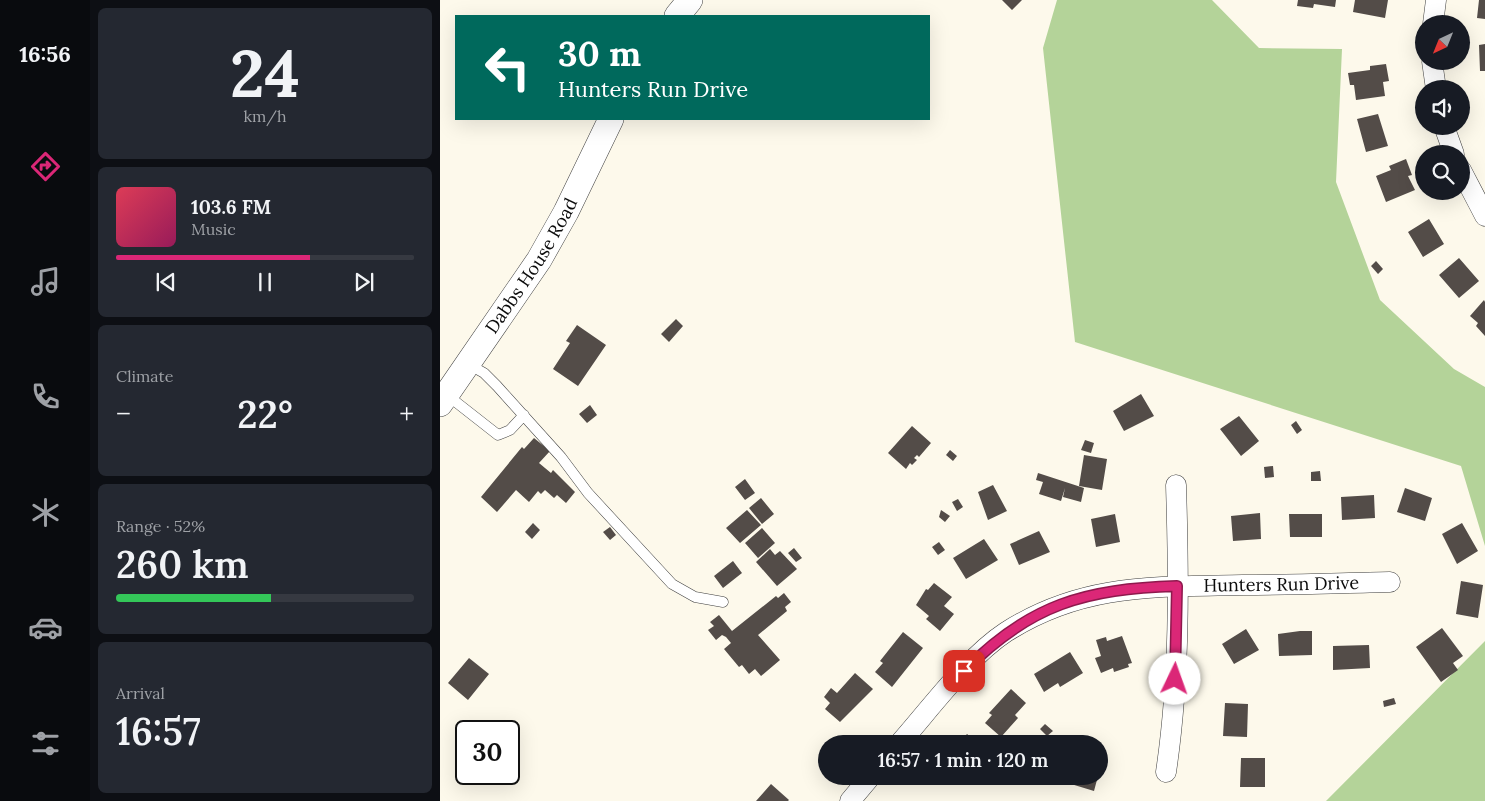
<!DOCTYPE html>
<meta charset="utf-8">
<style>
:root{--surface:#171b24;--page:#242831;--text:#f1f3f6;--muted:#9ea1a6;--line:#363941;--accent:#db2777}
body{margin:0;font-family:Lora,serif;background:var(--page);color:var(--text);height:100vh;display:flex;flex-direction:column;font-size:19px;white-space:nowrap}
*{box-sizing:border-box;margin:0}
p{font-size:16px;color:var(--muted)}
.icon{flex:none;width:28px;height:28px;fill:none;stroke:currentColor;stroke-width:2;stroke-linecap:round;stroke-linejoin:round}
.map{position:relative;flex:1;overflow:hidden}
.details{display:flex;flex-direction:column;gap:8px;padding:8px;background:#0d0f14;width:350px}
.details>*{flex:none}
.hud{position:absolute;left:15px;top:15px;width:475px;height:105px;border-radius:0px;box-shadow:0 5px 20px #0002;background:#00695c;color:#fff;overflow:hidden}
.needle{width:32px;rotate:223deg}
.tools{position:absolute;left:975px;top:15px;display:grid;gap:10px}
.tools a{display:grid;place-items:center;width:55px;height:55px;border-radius:50%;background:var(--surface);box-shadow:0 5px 20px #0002;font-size:25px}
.speed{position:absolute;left:15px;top:720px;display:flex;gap:10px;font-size:25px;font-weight:700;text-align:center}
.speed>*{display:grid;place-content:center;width:65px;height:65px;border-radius:50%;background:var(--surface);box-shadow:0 5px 20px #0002;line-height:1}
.speed .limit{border:2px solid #111;border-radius:8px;background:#fff;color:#111}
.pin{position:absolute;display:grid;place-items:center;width:42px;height:42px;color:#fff;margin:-21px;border-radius:10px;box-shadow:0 2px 8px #0006}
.me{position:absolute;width:55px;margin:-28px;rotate:3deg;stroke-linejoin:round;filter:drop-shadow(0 0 4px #0008)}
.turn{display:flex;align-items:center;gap:18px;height:105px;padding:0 20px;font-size:22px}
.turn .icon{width:65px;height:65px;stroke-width:2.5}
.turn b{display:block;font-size:35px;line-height:42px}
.big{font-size:38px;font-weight:600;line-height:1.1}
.details .card{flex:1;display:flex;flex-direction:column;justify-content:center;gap:8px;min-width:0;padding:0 18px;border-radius:8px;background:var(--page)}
.details .dial{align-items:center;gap:0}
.dial b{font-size:65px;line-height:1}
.song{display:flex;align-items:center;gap:15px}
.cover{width:60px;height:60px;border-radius:8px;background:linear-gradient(135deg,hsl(350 70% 55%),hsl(330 70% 35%))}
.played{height:5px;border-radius:2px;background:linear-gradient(90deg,var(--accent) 65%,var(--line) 65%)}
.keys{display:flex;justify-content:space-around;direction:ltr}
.heat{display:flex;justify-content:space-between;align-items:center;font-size:28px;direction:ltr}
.charge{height:8px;border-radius:4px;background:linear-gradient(90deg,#34c759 52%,var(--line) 0)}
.trip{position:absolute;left:378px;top:735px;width:290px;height:50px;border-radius:25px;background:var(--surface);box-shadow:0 5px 20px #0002;font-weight:600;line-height:50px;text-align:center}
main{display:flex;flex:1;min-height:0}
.tabs{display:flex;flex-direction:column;width:90px;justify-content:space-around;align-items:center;background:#090b0e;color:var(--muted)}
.tabs .icon{width:35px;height:35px}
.tabs .on{color:var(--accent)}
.tabs b{font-size:22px;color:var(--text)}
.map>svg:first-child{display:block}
</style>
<main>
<nav class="tabs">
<b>16:56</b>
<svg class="icon on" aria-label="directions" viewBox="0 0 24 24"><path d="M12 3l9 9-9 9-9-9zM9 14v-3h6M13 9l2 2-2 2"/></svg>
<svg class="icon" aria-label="music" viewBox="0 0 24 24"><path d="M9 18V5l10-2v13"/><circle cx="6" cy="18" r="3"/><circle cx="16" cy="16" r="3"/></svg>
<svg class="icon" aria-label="phone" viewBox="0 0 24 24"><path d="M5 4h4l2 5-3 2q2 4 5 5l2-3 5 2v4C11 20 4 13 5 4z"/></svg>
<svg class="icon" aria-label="climate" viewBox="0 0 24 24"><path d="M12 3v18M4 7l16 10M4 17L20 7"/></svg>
<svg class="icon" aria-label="car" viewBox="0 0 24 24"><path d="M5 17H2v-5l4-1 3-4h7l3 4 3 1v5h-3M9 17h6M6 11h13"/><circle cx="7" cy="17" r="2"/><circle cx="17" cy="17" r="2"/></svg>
<svg class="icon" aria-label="filters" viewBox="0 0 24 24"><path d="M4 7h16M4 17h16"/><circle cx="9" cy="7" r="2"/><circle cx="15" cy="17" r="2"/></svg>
</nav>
<section class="details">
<div class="card dial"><b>24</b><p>km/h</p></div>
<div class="card">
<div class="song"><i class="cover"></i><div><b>103.6 FM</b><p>Music</p></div></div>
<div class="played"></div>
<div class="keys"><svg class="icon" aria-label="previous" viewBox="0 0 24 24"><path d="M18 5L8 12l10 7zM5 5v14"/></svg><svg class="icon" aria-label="pause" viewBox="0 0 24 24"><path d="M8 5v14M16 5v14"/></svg><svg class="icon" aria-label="next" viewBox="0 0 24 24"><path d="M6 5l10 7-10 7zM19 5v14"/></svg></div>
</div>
<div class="card"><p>Climate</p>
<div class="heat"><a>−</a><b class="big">22°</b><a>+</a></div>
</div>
<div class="card"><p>Range · 52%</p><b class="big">260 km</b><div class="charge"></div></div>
<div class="card"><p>Arrival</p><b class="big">16:57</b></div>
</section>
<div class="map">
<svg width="1045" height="801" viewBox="0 0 1045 801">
<rect width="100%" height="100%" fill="#fdf9eb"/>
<path fill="#b4d399" d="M 617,0 L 772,0 L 819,48 L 902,49 L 896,182 L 940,300 L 1014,369 L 1045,387 L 1045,546 L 1021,466 L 635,342 L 603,48 Z
M 1045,641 L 1045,801 L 886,801 Z"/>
<path fill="#534c48" d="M 562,0 L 582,0 L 572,10 Z
M 858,0 L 896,0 L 895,7 L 874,4 L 873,8 L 857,6 Z
M 915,0 L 948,0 L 945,18 L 913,12 Z
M 1039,0 L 1045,0 L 1045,19 L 1037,18 Z
M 1045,44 L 1045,71 L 1040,71 L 1039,45 Z
M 946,64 L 949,81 L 943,82 L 945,96 L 916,100 L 914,85 L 910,85 L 908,73 L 930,70 L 930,66 Z
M 938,114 L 948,146 L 926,152 L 917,119 Z
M 966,159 L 972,175 L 968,176 L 975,190 L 946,202 L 936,176 L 951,170 L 949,166 Z
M 989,219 L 1004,244 L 983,257 L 968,232 Z
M 1019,258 L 1039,281 L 1019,298 L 999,275 Z
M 936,261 L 943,269 L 938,274 L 931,266 Z
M 1044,300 L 1045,302 L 1045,336 L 1036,326 L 1038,323 L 1030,316 Z
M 236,319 L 243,326 L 229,342 L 221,334 Z
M 137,325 L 166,345 L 138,386 L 113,369 L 130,343 L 126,341 Z
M 701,394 L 714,416 L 684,431 L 673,411 Z
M 150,405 L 157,415 L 147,423 L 139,414 Z
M 799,416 L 819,441 L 801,456 L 780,429 Z
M 856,421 L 862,430 L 857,434 L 851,425 Z
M 472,426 L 491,443 L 479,457 L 477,455 L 474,458 L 477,460 L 472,465 L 470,463 L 466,469 L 448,453 Z
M 94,438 L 110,451 L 99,463 L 111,473 L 113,470 L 135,492 L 126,503 L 117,495 L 114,498 L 105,490 L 101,494 L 98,491 L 89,502 L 76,490 L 57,512 L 41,497 L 82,447 L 84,449 Z
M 645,440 L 654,443 L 651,453 L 641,450 Z
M 510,450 L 517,456 L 513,461 L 506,455 Z
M 644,455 L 667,459 L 662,490 L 639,486 Z
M 833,466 L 834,477 L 825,478 L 824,467 Z
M 880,471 L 881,481 L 871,481 L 871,472 Z
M 598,473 L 644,488 L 641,502 L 623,497 L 625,488 L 621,501 L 599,494 L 603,482 L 596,480 Z
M 305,479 L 315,493 L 305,500 L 295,487 Z
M 553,485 L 567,511 L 548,520 L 538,492 Z
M 965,488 L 992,498 L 985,521 L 957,512 Z
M 934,495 L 935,518 L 902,520 L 901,497 Z
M 321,498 L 334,514 L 322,524 L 309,508 Z
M 518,499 L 523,507 L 517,511 L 512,502 Z
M 307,510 L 321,525 L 300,543 L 286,528 Z
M 501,510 L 510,516 L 505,522 L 499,517 Z
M 820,513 L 821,539 L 793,541 L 791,516 Z
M 675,514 L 680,542 L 656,547 L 651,519 Z
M 849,514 L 882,514 L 882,537 L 850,537 Z
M 93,523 L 100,530 L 92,539 L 85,532 Z
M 1022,523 L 1038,551 L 1017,564 L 1002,534 Z
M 170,527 L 176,535 L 170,540 L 163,532 Z
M 322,528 L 335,543 L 318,558 L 305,543 Z
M 599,531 L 610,552 L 579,565 L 570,544 Z
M 544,539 L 558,560 L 526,579 L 513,558 Z
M 499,542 L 505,550 L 498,555 L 492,547 Z
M 354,548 L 362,558 L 356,562 L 348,553 Z
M 330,549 L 335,555 L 340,551 L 357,569 L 337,586 L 316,562 Z
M 293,561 L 302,573 L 283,588 L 274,576 Z
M 1021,581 L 1043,585 L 1038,618 L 1016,614 Z
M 494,583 L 512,597 L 504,606 L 514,614 L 500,631 L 486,619 L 489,616 L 476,605 L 486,589 L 488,590 Z
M 344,593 L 351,602 L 345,607 L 347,611 L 318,635 L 340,660 L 321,676 L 315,669 L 309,674 L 302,665 L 299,667 L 284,649 L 291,643 L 286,637 L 282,635 L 276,640 L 268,630 L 274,626 L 270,622 L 279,615 L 292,631 L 336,596 L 338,598 Z
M 1002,628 L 1023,656 L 1013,663 L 1018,670 L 1001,682 L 976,647 Z
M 806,629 L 819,650 L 794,664 L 782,644 Z
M 860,631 L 872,631 L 872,655 L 839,656 L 838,634 Z
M 463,632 L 483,648 L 452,687 L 435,672 L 443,663 L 440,661 Z
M 682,636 L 692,663 L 688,664 L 689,667 L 674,672 L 673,668 L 661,673 L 655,658 L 661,656 L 656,640 L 666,637 L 667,641 Z
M 929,645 L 930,668 L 893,670 L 893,646 Z
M 630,652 L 643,673 L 620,687 L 618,683 L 604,692 L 594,674 Z
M 29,658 L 49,674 L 28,700 L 8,683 Z
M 415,673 L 433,689 L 400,722 L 385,709 L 390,703 L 384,697 L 391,688 L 397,693 Z
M 571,689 L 586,703 L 575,715 L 578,718 L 561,737 L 545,723 L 552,715 L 549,713 Z
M 954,698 L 956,704 L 944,707 L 943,701 Z
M 785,703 L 808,704 L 807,737 L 783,736 Z
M 605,724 L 613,731 L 607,736 L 600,729 Z
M 527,734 L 539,744 L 518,744 Z
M 801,758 L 825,758 L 825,787 L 800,787 Z
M 633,776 L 658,776 L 654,791 L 631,784 Z
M 331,784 L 349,800 L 348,801 L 316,801 Z"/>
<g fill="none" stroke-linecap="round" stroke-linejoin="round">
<defs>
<path id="service" d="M 28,364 L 44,373 L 57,386 L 121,457 L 148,493 L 232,584 L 255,597 L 283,602
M 7,395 L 58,435 L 70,430 L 84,415"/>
<g id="minor">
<path d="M 993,24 L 996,0"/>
<path d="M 992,61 L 996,89"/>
<path d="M 1004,126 L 1014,154"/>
<path d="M 1021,170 L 1045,216"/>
<path id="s1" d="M 459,744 C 490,709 528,657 566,632 C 643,583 715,587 803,585 C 852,585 901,583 950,582"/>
<path d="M 726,772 C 740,678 739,581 736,485"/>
<path d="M 410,801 L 431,776"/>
</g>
<g id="tertiary">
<path d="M 237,16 L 250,0"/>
<path id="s2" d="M 0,404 L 99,260 L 126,212 L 171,119"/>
</g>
</defs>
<use href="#service" stroke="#3e3e3e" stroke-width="11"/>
<use href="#minor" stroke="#3e3e3e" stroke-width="21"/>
<use href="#tertiary" stroke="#3e3e3e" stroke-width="26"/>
<use href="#service" stroke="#fff" stroke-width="10"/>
<use href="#minor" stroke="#fff" stroke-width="20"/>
<use href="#tertiary" stroke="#fff" stroke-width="25"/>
</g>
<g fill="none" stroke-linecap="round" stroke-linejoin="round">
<defs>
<path id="route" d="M 524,671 C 590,604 645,589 737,586 L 735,679"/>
</defs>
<use href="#route" stroke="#8e194d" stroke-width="12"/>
<use href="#route" stroke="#db2777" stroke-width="9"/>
</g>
<g text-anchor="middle" stroke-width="5" stroke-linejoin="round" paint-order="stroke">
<g font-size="18" fill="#0b0b0b" stroke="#fff">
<text dy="6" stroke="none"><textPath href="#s2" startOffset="166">Dabbs House Road</textPath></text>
<text dy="6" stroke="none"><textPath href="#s1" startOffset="439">Hunters Run Drive</textPath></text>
</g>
</g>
</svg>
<div class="tools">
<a><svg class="needle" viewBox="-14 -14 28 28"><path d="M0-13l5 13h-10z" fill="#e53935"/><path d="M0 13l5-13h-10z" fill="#9ea1a6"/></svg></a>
<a><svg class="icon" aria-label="sound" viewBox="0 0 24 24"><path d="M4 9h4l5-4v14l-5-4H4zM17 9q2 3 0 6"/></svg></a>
<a><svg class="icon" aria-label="search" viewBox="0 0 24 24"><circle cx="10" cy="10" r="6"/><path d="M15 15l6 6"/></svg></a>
</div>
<div class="speed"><div class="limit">30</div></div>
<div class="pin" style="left:524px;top:671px;background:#d93025"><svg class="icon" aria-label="arrive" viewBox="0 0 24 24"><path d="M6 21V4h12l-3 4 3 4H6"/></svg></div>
<svg class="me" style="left:735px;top:679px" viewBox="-20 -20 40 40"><circle r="19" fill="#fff"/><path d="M0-13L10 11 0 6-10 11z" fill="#db2777"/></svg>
<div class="trip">16:57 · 1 min · 120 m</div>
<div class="hud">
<div class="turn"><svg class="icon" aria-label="left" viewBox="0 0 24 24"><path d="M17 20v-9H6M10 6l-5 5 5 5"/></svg><div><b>30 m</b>Hunters Run Drive</div></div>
</div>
</div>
</main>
